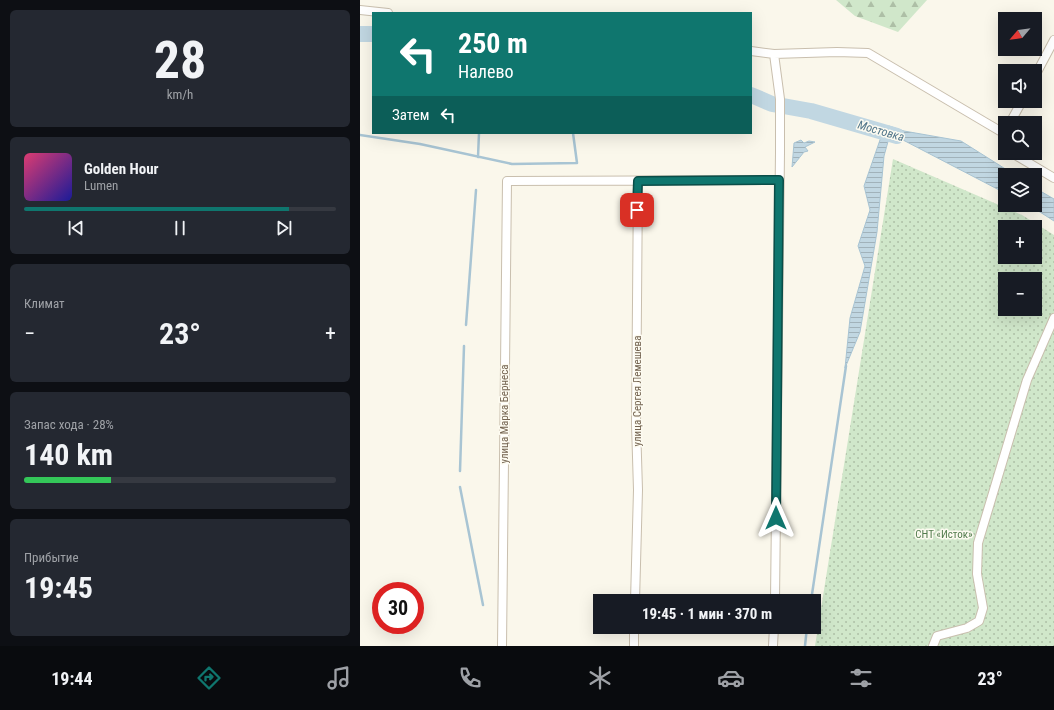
<!DOCTYPE html>
<html lang="ru">
<meta charset="utf-8">
<style>
:root{--surface:#171b24;--page:#242831;--text:#f1f3f6;--muted:#9ea1a6;--line:#363941;--accent:#0f766e}
body{margin:0;font-family:"Roboto Condensed",sans-serif;background:var(--page);color:var(--text);height:100vh;display:flex;flex-direction:column;font-size:15px;white-space:nowrap}
*{box-sizing:border-box;margin:0}
p{font-size:13px;color:var(--muted)}
.icon{flex:none;width:22px;height:22px;fill:none;stroke:currentColor;stroke-width:2;stroke-linecap:round;stroke-linejoin:round}
.map{position:relative;flex:1;overflow:hidden}
.panel{display:flex;flex-direction:column;gap:10px;padding:10px;background:#0d0f14;width:360px}
.panel>*{flex:none}
.banner{position:absolute;left:12px;top:12px;width:380px;height:122px;border-radius:0px;box-shadow:0 4px 16px #0002;background:#0f766e;color:#fff;overflow:hidden}
.needle{width:26px;rotate:241deg}
.tools{position:absolute;left:638px;top:12px;display:grid;gap:8px}
.tools a{display:grid;place-items:center;width:44px;height:44px;border-radius:0px;background:var(--surface);box-shadow:0 4px 16px #0002;font-size:20px}
.speed{position:absolute;left:12px;top:582px;display:flex;gap:8px;font-size:20px;font-weight:700;text-align:center}
.speed>*{display:grid;place-content:center;width:52px;height:52px;border-radius:50%;background:var(--surface);box-shadow:0 4px 16px #0002;line-height:1}
.speed .limit{border:6px solid #d22;background:#fff;color:#111}
.pin{position:absolute;display:grid;place-items:center;width:34px;height:34px;color:#fff;margin:-17px;border-radius:8px;box-shadow:0 2px 6px #0006}
.me{position:absolute;width:44px;margin:-22px;rotate:0deg;stroke-linejoin:round;filter:drop-shadow(0 0 3px #0008)}
.turn{display:flex;align-items:center;gap:14px;height:84px;padding:0 20px;font-size:18px}
.turn .icon{width:52px;height:52px;stroke-width:2.5}
.turn b{display:block;font-size:28px;line-height:34px}
.then{display:flex;align-items:center;height:38px;padding:0 20px;background:#0003;gap:8px;font-size:15px}
.big{font-size:30px;font-weight:700;line-height:1.1}
.panel .card{flex:1;display:flex;flex-direction:column;justify-content:center;gap:6px;min-width:0;padding:0 14px;border-radius:6px;background:var(--page)}
.panel .dial{align-items:center;gap:0}
.dial b{font-size:52px;line-height:1}
.song{display:flex;align-items:center;gap:12px}
.cover{width:48px;height:48px;border-radius:6px;background:linear-gradient(135deg,hsl(340 70% 55%),hsl(240 70% 35%))}
.played{height:4px;border-radius:2px;background:linear-gradient(90deg,var(--accent) 85%,var(--line) 85%)}
.keys{display:flex;justify-content:space-around;direction:ltr}
.heat{display:flex;justify-content:space-between;align-items:center;font-size:22px;direction:ltr}
.charge{height:6px;border-radius:3px;background:linear-gradient(90deg,#34c759 28%,var(--line) 0)}
.trip{position:absolute;left:233px;top:594px;width:228px;height:40px;border-radius:0px;background:var(--surface);box-shadow:0 4px 16px #0002;font-weight:700;line-height:40px;text-align:center}
.tabs{display:flex;height:64px;justify-content:space-around;align-items:center;background:#090b0e;color:var(--muted)}
.tabs .icon{width:28px;height:28px}
.tabs .on{color:var(--accent)}
.tabs b{font-size:18px;color:var(--text)}
main{display:flex;flex:1;min-height:0}
.map>svg:first-child{display:block}
</style>
<main>
<section class="panel">
<div class="card dial"><b>28</b><p>km/h</p></div>
<div class="card">
<div class="song"><i class="cover"></i><div><b>Golden Hour</b><p>Lumen</p></div></div>
<div class="played"></div>
<div class="keys"><svg class="icon" aria-label="previous" viewBox="0 0 24 24"><path d="M18 5L8 12l10 7zM5 5v14"/></svg><svg class="icon" aria-label="pause" viewBox="0 0 24 24"><path d="M8 5v14M16 5v14"/></svg><svg class="icon" aria-label="next" viewBox="0 0 24 24"><path d="M6 5l10 7-10 7zM19 5v14"/></svg></div>
</div>
<div class="card"><p>Климат</p>
<div class="heat"><a>−</a><b class="big">23°</b><a>+</a></div>
</div>
<div class="card"><p>Запас хода · 28%</p><b class="big">140 km</b><div class="charge"></div></div>
<div class="card"><p>Прибытие</p><b class="big">19:45</b></div>
</section>
<div class="map">
<svg width="694" height="646" viewBox="0 0 694 646">
<defs>
<pattern id="green-dots" width="8" height="8" patternUnits="userSpaceOnUse"><rect width="8" height="8" fill="#d0e7ca"/><path d="M2 2h.1M6 6h.1" fill="none" stroke="#adbfa6" stroke-width="1.8" stroke-linecap="round"/></pattern>
<pattern id="forest-firs" width="22" height="20" patternUnits="userSpaceOnUse"><rect width="22" height="20" fill="#d0e7ca"/><path d="M5 1l3.5 6h-7zM16 11l3.5 6h-7z" fill="#adbfa6"/></pattern>
<pattern id="water-rules" width="6" height="5" patternUnits="userSpaceOnUse"><rect width="6" height="5" fill="#c1d7e2"/><path d="M0 2.5h6" fill="none" stroke="#a1b2ba"/></pattern>
</defs>
<rect width="100%" height="100%" fill="#faf7eb"/>
<path fill="url(#green-dots)" fill-rule="evenodd" d="M 533,159 L 662,215 L 694,235 L 694,646 L 455,646 ZM 645,227 L 675,227 L 675,257 L 645,257 ZM 645,279 L 675,279 L 675,309 L 645,309 Z"/>
<path fill="url(#forest-firs)" d="M 476,0 L 567,0 L 538,32 L 495,16 Z"/>
<path fill="url(#water-rules)" stroke="#a8c4d3" d="M 529,126 L 544,131 L 601,141 L 655,175 L 645,175 L 645,193 L 543,140 L 529,138 L 524,156 L 517,232 L 500,332 L 485,368 L 490,318 L 505,266 L 498,246 L 510,210 L 504,186 L 521,137 L 517,130 Z
M 441,140 L 444,143 L 449,141 L 455,142 L 445,147 L 448,151 L 444,152 L 432,167 L 434,143 Z
M 675,188 L 694,199 L 694,221 L 669,205 L 675,205 Z"/>
<g fill="none" stroke-linecap="round" stroke-linejoin="round">
<path stroke="#a8c4d3" stroke-width="2.5" d="M 0,135 L 60,144 L 152,164 L 217,163 L 213,133
M 118,157 L 119,133
M 106,325 L 116,190
M 100,471 L 104,346
M 100,487 L 123,605
M 451,601 L 486,366
M 445,646 L 447,627"/>
<path stroke="#c1d7e2" stroke-width="16" d="M 0,34 L 13,34
M 391,95 L 412,104 L 451,111 L 537,136"/>
<defs>
<path id="minor" d="M 0,10 L 28,13
M 391,51 L 414,54 L 477,52 L 508,53 L 645,134
M 414,54 L 420,99 L 420,152 L 415,601
M 675,76 L 694,40
M 650,123 L 662,101
M 652,153 L 694,178
M 275,601 L 278,490 L 276,424 L 278,181
M 142,646 L 147,181 L 419,180
M 274,646 L 274,627
M 413,646 L 414,627
M 573,646 L 577,636 L 607,628 L 619,621 L 623,608 L 617,574 L 618,543 L 667,380 L 694,318"/>
</defs>
<use href="#minor" stroke="#c9bfae" stroke-width="10"/>
<use href="#minor" stroke="#fff" stroke-width="8"/>
</g>
<g fill="none" stroke-linecap="round" stroke-linejoin="round">
<defs>
<path id="route" d="M 277,210 L 278,181 L 419,180 L 416,518"/>
</defs>
<use href="#route" stroke="#0a4d48" stroke-width="10"/>
<use href="#route" stroke="#0f766e" stroke-width="7"/>
</g>
<g text-anchor="middle" stroke-width="3" stroke-linejoin="round" paint-order="stroke">
<g font-size="11" fill="#736350" stroke="#fdfbf1">
<text transform="translate(277 391) rotate(-90)" y="4">улица Сергея Лемешева</text>
<text transform="translate(144 414) rotate(-90)" y="4">улица Марка Бернеса</text>
</g>
<g font-size="11" fill="#527c4d" stroke="#fdfbf1">
<text x="584" y="538">СНТ «Исток»</text>
</g>
<g font-size="12" font-style="italic" fill="#50758a" stroke="#fdfbf1">
<text transform="translate(521 131) rotate(16)" y="4">Мостовка</text>
</g>
</g>
</svg>
<div class="tools">
<a><svg class="needle" viewBox="-14 -14 28 28"><path d="M0-13l5 13h-10z" fill="#e53935"/><path d="M0 13l5-13h-10z" fill="#9ea1a6"/></svg></a>
<a><svg class="icon" aria-label="sound" viewBox="0 0 24 24"><path d="M4 9h4l5-4v14l-5-4H4zM17 9q2 3 0 6"/></svg></a>
<a><svg class="icon" aria-label="search" viewBox="0 0 24 24"><circle cx="10" cy="10" r="6"/><path d="M15 15l6 6"/></svg></a>
<a><svg class="icon" aria-label="layers" viewBox="0 0 24 24"><path d="M12 4l9 5-9 5-9-5zM3 14l9 5 9-5"/></svg></a>
<a>+</a>
<a>−</a>
</div>
<div class="speed"><div class="limit">30</div></div>
<div class="pin" style="left:277px;top:210px;background:#d93025"><svg class="icon" aria-label="arrive" viewBox="0 0 24 24"><path d="M6 21V4h12l-3 4 3 4H6"/></svg></div>
<svg class="me" style="left:416px;top:518px" viewBox="-20 -20 40 40"><path d="M0-17L14 15 0 8-14 15z" fill="#0f766e" stroke="#fff" stroke-width="4"/></svg>
<div class="trip">19:45 · 1 мин · 370 m</div>
<div class="banner">
<div class="turn"><svg class="icon" aria-label="left" viewBox="0 0 24 24"><path d="M17 20v-9H6M10 6l-5 5 5 5"/></svg><div><b>250 m</b>Налево</div></div>
<div class="then">Затем<svg class="icon" aria-label="left" viewBox="0 0 24 24"><path d="M17 20v-9H6M10 6l-5 5 5 5"/></svg></div>
</div>
</div>
</main>
<nav class="tabs">
<b>19:44</b>
<svg class="icon on" aria-label="directions" viewBox="0 0 24 24"><path d="M12 3l9 9-9 9-9-9zM9 14v-3h6M13 9l2 2-2 2"/></svg>
<svg class="icon" aria-label="music" viewBox="0 0 24 24"><path d="M9 18V5l10-2v13"/><circle cx="6" cy="18" r="3"/><circle cx="16" cy="16" r="3"/></svg>
<svg class="icon" aria-label="phone" viewBox="0 0 24 24"><path d="M5 4h4l2 5-3 2q2 4 5 5l2-3 5 2v4C11 20 4 13 5 4z"/></svg>
<svg class="icon" aria-label="climate" viewBox="0 0 24 24"><path d="M12 3v18M4 7l16 10M4 17L20 7"/></svg>
<svg class="icon" aria-label="car" viewBox="0 0 24 24"><path d="M5 17H2v-5l4-1 3-4h7l3 4 3 1v5h-3M9 17h6M6 11h13"/><circle cx="7" cy="17" r="2"/><circle cx="17" cy="17" r="2"/></svg>
<svg class="icon" aria-label="filters" viewBox="0 0 24 24"><path d="M4 7h16M4 17h16"/><circle cx="9" cy="7" r="2"/><circle cx="15" cy="17" r="2"/></svg>
<b>23°</b>
</nav>
